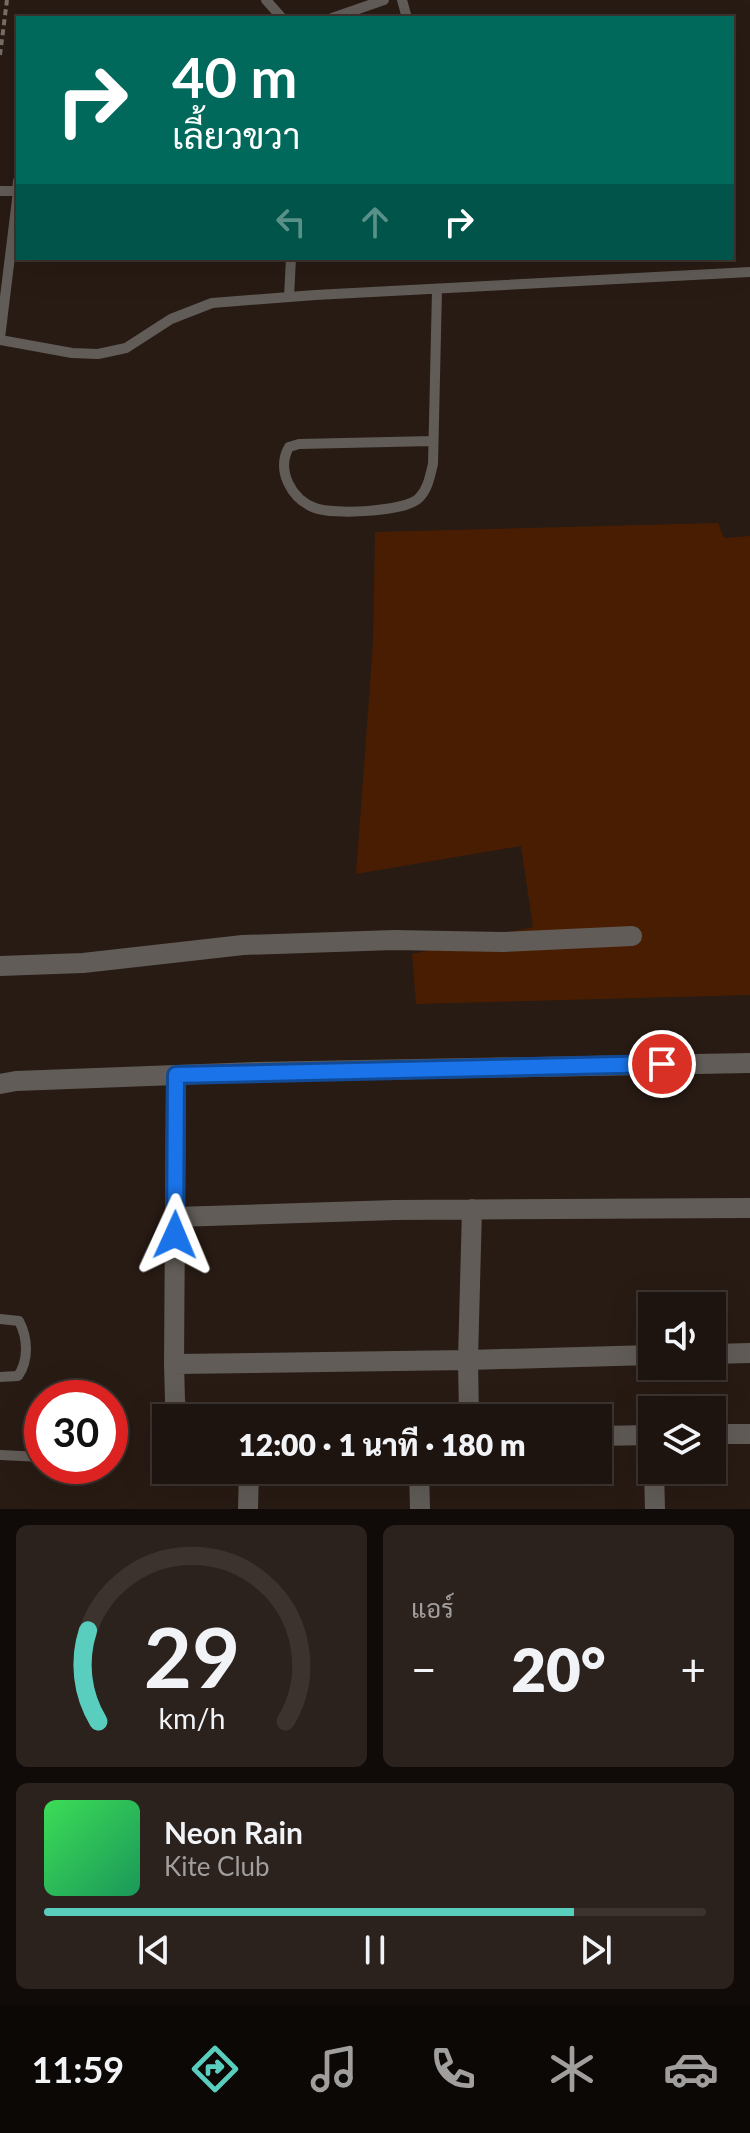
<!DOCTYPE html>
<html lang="th">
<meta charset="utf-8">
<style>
:root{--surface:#1e140f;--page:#2b211d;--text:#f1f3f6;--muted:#a19e9e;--line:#3c332f;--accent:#59cebe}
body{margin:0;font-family:Lato,Sarabun,sans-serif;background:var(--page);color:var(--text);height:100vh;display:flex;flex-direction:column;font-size:30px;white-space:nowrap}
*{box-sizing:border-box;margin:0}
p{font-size:26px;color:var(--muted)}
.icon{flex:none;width:44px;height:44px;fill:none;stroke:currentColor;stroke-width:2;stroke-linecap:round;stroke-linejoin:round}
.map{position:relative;height:1509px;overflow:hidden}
.drawer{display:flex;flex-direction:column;gap:16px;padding:16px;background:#100b08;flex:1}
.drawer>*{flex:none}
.guide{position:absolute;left:16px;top:16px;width:718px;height:244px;border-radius:0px;box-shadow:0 8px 32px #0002,0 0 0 2px var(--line);background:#00695c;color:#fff;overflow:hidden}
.buttons{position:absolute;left:638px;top:1292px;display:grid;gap:16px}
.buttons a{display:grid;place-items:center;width:88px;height:88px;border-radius:0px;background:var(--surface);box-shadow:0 8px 32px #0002,0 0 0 2px var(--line);font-size:40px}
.speed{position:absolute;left:24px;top:1380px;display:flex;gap:16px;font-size:40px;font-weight:700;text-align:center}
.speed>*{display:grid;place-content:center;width:104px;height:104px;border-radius:50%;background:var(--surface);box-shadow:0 8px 32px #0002,0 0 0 2px var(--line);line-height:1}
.speed .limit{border:12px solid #d22;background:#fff;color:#111}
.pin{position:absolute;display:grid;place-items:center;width:68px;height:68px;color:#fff;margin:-34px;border:4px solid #fff;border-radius:50%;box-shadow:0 2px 8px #0007}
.me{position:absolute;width:88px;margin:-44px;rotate:1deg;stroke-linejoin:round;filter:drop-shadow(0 0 6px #0008)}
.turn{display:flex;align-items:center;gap:28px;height:168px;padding:0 24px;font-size:36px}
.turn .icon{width:104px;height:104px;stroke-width:2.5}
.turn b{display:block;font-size:56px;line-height:68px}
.lanes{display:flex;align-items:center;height:76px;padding:0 24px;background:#0003;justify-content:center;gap:40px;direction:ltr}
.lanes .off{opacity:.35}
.big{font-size:60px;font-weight:800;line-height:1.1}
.drawer .card{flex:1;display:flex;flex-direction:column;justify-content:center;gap:12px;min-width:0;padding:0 28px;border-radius:12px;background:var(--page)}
.drawer .dial{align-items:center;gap:0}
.dial svg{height:208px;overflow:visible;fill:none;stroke:var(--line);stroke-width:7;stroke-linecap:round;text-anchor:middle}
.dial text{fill:var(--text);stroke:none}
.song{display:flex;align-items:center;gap:24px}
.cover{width:96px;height:96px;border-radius:12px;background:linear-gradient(135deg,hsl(130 70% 55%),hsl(150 70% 35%))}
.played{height:8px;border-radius:4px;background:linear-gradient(90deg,var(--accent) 80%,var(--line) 80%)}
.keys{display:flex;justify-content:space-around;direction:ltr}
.heat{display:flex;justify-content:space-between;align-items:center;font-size:44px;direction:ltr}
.drawer .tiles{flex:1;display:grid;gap:16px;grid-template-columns:1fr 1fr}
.card:last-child{grid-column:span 2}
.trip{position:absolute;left:152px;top:1404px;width:460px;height:80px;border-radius:0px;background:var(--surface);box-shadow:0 8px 32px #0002,0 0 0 2px var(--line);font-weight:800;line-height:80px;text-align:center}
.tab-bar{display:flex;height:128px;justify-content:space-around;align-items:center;background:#0c0806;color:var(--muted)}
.tab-bar .icon{width:56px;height:56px}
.tab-bar .current{color:var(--accent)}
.tab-bar b{font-size:36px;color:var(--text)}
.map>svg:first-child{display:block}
</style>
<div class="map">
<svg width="750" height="1509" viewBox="0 0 750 1509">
<rect width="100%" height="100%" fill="#281b14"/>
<path fill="#491d02" d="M 718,523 L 724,538 L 750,536 L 750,995 L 416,1004 L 412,954 L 533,927 L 521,846 L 356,874 L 373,644 L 375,532 Z"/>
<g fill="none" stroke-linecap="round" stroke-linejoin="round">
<path stroke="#796d68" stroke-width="4" stroke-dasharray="6 4" stroke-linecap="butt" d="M 0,55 L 7,0"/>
<path stroke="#615c57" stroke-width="10" d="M 266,0 L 282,18
M 402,0 L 407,18
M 332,18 L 384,0
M 0,191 L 17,191 L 18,181
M 289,297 L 291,258
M 0,338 L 18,191
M 0,340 L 72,353 L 98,354 L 126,348 L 171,319 L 212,303 L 315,295 L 750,272
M 433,441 L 299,444 L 289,447 C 276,470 291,499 315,508 C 333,515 405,512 419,498 C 428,489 430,476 433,464 L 437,290
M 0,1319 L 19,1321 C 28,1338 29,1360 18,1376 L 0,1377
M 0,1455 L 42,1457
M 110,1462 L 114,1462"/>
<path stroke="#615c57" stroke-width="20" d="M 0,966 L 83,963 L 243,945 L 394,940 L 503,942 L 632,936
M 176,1075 L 174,1364 L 175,1400 L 177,1418
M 0,1084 L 16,1081 L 256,1072 L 750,1063
M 175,1217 L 395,1210 L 750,1208
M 712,1354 L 750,1353
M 174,1364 L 468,1360 L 652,1355
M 469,1418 L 468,1360 L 472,1209
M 712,1434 L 750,1434
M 598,1436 L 652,1435
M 419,1470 L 420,1509
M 654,1470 L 655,1509
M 248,1509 L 249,1470"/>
</g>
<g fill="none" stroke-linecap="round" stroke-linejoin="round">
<defs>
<path id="route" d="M 175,1235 L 176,1075 L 662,1064"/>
</defs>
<use href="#route" stroke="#114b97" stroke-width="20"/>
<use href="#route" stroke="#1a73e8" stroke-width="14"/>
</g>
</svg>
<div class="buttons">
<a><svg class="icon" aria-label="sound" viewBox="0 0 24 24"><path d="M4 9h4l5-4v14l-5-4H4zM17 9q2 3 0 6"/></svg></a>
<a><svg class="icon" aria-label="layers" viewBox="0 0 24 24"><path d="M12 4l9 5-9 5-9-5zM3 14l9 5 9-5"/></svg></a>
</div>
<div class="speed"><div class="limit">30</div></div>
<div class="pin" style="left:662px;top:1064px;background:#d93025"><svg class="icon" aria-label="arrive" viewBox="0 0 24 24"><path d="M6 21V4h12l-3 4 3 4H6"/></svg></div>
<svg class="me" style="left:175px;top:1235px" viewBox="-20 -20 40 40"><path d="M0-17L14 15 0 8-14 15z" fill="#1a73e8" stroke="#fff" stroke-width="4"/></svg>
<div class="trip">12:00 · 1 นาที · 180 m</div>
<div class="guide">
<div class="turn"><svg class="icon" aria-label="right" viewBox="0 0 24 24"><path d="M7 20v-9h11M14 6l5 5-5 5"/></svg><div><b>40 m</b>เลี้ยวขวา</div></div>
<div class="lanes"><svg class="icon off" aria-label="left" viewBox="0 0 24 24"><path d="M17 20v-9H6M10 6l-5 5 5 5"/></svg><svg class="icon off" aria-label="ahead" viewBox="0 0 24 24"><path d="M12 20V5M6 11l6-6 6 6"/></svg><svg class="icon" aria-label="right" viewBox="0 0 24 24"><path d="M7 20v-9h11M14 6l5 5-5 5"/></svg></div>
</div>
</div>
<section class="drawer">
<div class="tiles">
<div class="card dial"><svg viewBox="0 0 100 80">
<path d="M14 69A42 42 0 1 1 86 69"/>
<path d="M14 69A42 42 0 0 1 10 34" stroke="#59cebe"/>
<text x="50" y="56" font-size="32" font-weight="700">29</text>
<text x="50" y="72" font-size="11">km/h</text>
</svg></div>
<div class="card"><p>แอร์</p>
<div class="heat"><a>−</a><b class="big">20°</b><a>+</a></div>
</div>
<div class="card">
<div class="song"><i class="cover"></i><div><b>Neon Rain</b><p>Kite Club</p></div></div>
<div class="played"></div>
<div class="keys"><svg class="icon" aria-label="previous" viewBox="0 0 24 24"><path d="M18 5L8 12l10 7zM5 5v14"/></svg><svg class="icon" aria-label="pause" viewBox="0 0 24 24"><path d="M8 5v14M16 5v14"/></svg><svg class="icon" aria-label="next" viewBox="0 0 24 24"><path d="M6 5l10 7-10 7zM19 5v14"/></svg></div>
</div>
</div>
</section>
<nav class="tab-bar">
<b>11:59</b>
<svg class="icon current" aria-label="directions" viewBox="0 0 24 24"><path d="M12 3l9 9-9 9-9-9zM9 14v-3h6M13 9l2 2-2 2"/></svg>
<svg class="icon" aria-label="music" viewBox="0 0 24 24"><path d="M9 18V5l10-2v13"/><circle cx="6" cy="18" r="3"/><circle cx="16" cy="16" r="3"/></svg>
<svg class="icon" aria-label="phone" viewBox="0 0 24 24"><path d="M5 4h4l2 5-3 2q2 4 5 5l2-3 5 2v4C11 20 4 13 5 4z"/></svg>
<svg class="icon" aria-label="climate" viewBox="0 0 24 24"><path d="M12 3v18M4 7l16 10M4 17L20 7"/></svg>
<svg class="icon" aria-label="car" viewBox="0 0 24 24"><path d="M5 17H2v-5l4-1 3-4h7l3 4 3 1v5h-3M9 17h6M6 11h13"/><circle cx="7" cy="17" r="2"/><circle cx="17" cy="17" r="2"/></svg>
</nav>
